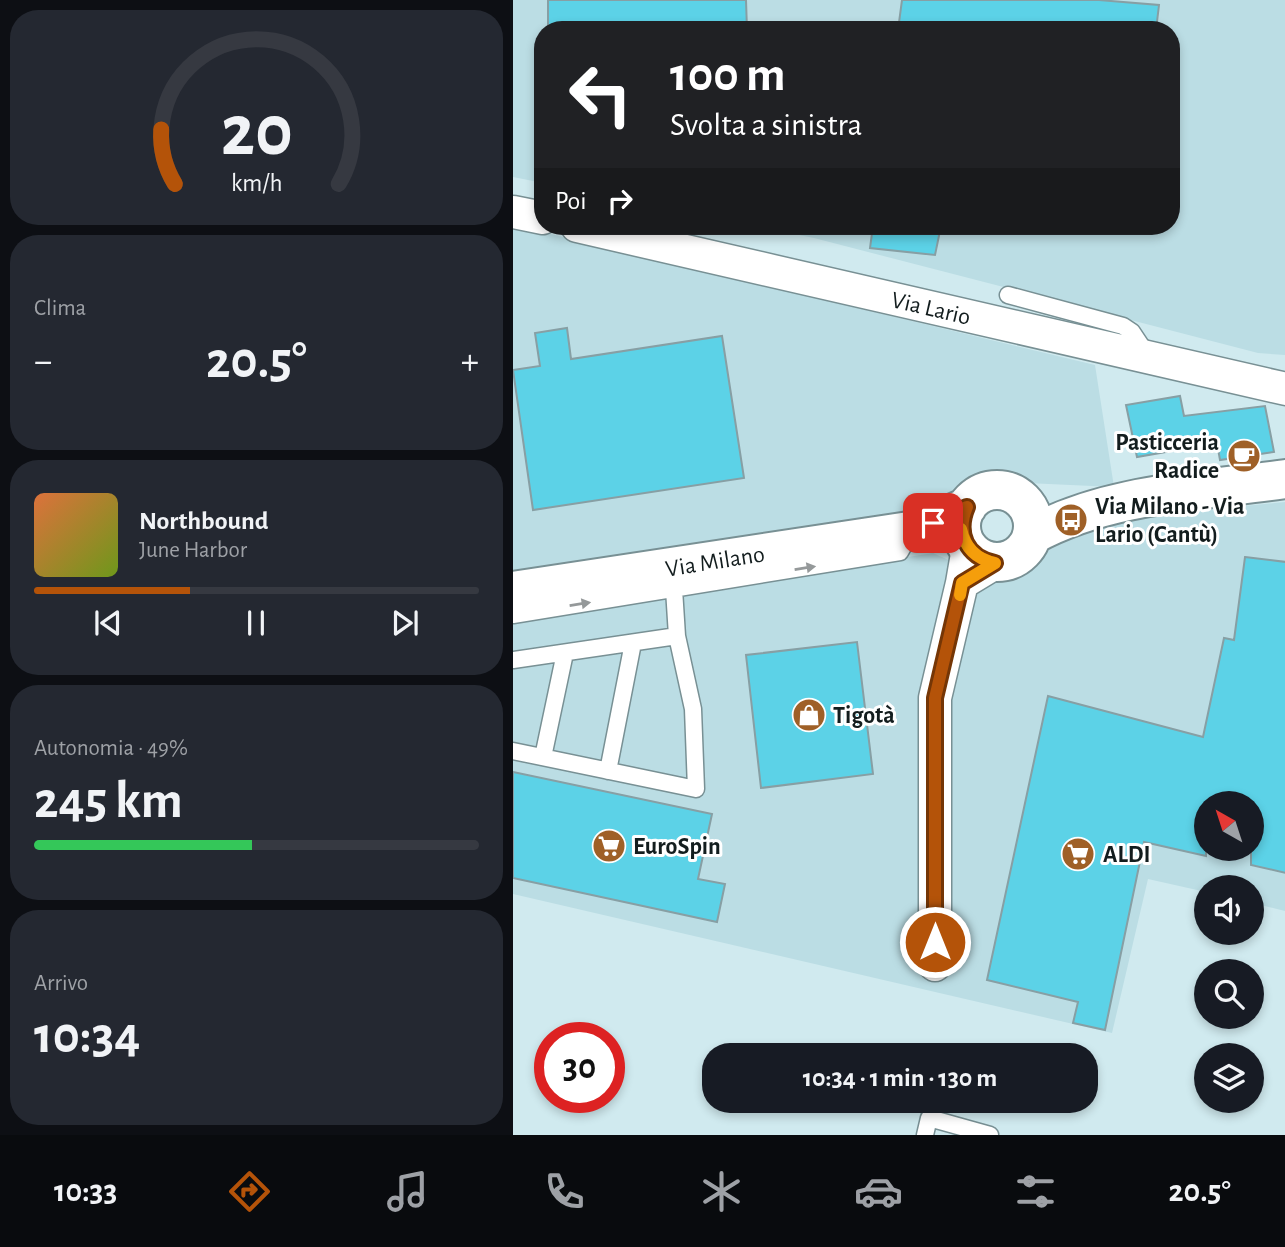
<!DOCTYPE html>
<html lang="it">
<meta charset="utf-8">
<style>
:root{--surface:#171b24;--page:#242831;--text:#f1f3f6;--muted:#9ea1a6;--line:#363941;--accent:#b45309}
body{margin:0;font-family:"Alegreya Sans",sans-serif;background:var(--page);color:var(--text);height:100vh;display:flex;flex-direction:column;font-size:26px;white-space:nowrap}
*{box-sizing:border-box;margin:0}
p{font-size:23px;color:var(--muted)}
.icon{flex:none;width:38px;height:38px;fill:none;stroke:currentColor;stroke-width:2;stroke-linecap:round;stroke-linejoin:round}
.map{position:relative;flex:1;overflow:hidden}
.drawer{display:flex;flex-direction:column;gap:10px;padding:10px;background:#0d0f14;width:513px}
.drawer>*{flex:none}
.top-card{position:absolute;left:21px;top:21px;width:646px;height:214px;border-radius:28px;box-shadow:0 4px 10px #0003;background:#202124;color:#fff;overflow:hidden}
.needle{width:46px;rotate:321deg}
.fabs{position:absolute;left:681px;top:791px;display:grid;gap:14px}
.fabs a{display:grid;place-items:center;width:70px;height:70px;border-radius:50%;background:var(--surface);box-shadow:0 4px 10px #0003;font-size:35px}
.speed{position:absolute;left:21px;top:1022px;display:flex;gap:14px;font-size:35px;font-weight:700;text-align:center}
.speed>*{display:grid;place-content:center;width:91px;height:91px;border-radius:50%;background:var(--surface);box-shadow:0 4px 10px #0003;line-height:1}
.speed .limit{border:10px solid #d22;background:#fff;color:#111}
.pin{position:absolute;display:grid;place-items:center;width:60px;height:60px;color:#fff;margin:-30px;border-radius:14px;box-shadow:0 4px 10px #0006}
.me{position:absolute;width:77px;margin:-38px;rotate:0deg;stroke-linejoin:round;filter:drop-shadow(0 0 5px #0008)}
.turn{display:flex;align-items:center;gap:24px;height:147px;padding:0 21px;font-size:32px}
.turn .icon{width:91px;height:91px;stroke-width:2.5}
.turn b{display:block;font-size:49px;line-height:60px}
.then{display:flex;align-items:center;height:66px;padding:0 21px;background:#0003;gap:14px;font-size:26px}
.big{font-size:52px;font-weight:600;line-height:1.1}
.drawer .tile{flex:1;display:flex;flex-direction:column;justify-content:center;gap:10px;min-width:0;padding:0 24px;border-radius:28px;background:var(--page)}
.drawer .dial{align-items:center;gap:0}
.dial svg{height:182px;overflow:visible;fill:none;stroke:var(--line);stroke-width:7;stroke-linecap:round;text-anchor:middle}
.dial text{fill:var(--text);stroke:none}
.song{display:flex;align-items:center;gap:21px}
.cover{width:84px;height:84px;border-radius:10px;background:linear-gradient(135deg,hsl(20 70% 55%),hsl(80 70% 35%))}
.played{height:7px;border-radius:4px;background:linear-gradient(90deg,var(--accent) 35%,var(--line) 35%)}
.keys{display:flex;justify-content:space-around;direction:ltr}
.heat{display:flex;justify-content:space-between;align-items:center;font-size:38px;direction:ltr}
.charge{height:10px;border-radius:5px;background:linear-gradient(90deg,#34c759 49%,var(--line) 0)}
.trip{position:absolute;left:189px;top:1043px;width:396px;height:70px;border-radius:28px;background:var(--surface);box-shadow:0 4px 10px #0003;font-weight:600;line-height:70px;text-align:center}
.tab-bar{display:flex;height:112px;justify-content:space-around;align-items:center;background:#090b0e;color:var(--muted)}
.tab-bar .icon{width:49px;height:49px}
.tab-bar .selected{color:var(--accent)}
.tab-bar b{font-size:32px;color:var(--text)}
main{display:flex;flex:1;min-height:0}
.map>svg:first-child{display:block}
</style>
<main>
<section class="drawer">
<div class="tile dial"><svg viewBox="0 0 100 80">
<path d="M14 69A42 42 0 1 1 86 69"/>
<path d="M14 69A42 42 0 0 1 8 45" stroke="#b45309"/>
<text x="50" y="56" font-size="32" font-weight="700">20</text>
<text x="50" y="72" font-size="11">km/h</text>
</svg></div>
<div class="tile"><p>Clima</p>
<div class="heat"><a>−</a><b class="big">20.5°</b><a>+</a></div>
</div>
<div class="tile">
<div class="song"><i class="cover"></i><div><b>Northbound</b><p>June Harbor</p></div></div>
<div class="played"></div>
<div class="keys"><svg class="icon" aria-label="previous" viewBox="0 0 24 24"><path d="M18 5L8 12l10 7zM5 5v14"/></svg><svg class="icon" aria-label="pause" viewBox="0 0 24 24"><path d="M8 5v14M16 5v14"/></svg><svg class="icon" aria-label="next" viewBox="0 0 24 24"><path d="M6 5l10 7-10 7zM19 5v14"/></svg></div>
</div>
<div class="tile"><p>Autonomia · 49%</p><b class="big">245 km</b><div class="charge"></div></div>
<div class="tile"><p>Arrivo</p><b class="big">10:34</b></div>
</section>
<div class="map">
<svg width="773" height="1135" viewBox="0 0 773 1135">
<rect width="100%" height="100%" fill="#d0eaef"/>
<path fill="#bbdde4" fill-rule="evenodd" d="M 0,0 L 772,0 L 772,355 L 745,353 L 301,238 L 242,226 L 658,226 L 658,30 L 30,30 L 30,183 L 0,177 Z
M 0,229 L 25,231 L 582,365 L 601,487 L 514,483 L 504,475 L 479,473 L 393,512 L 0,573 Z
M 772,502 L 772,911 L 739,903 L 738,887 L 693,887 L 693,892 L 635,879 L 599,1033 L 0,894 L 0,620 L 420,553 L 475,578 L 501,573 L 524,558 L 536,537 L 579,521 ZM 693,803 L 738,803 L 738,849 L 693,849 Z"/>
<path fill="#5cd2e7" stroke="#879fa4" stroke-width="2" d="M 35,0 L 233,0 L 234,30 L 35,30 Z
M 389,0 L 586,0 L 646,5 L 643,30 L 385,30 Z
M 360,226 L 428,226 L 422,255 L 357,248 Z
M 54,328 L 58,359 L 209,336 L 231,478 L 20,510 L 0,370 L 27,366 L 22,333 Z
M 667,396 L 671,416 L 752,406 L 761,452 L 707,460 L 704,443 L 624,457 L 613,405 Z
M 732,557 L 773,562 L 773,873 L 738,865 L 738,803 L 693,803 L 693,856 L 631,842 L 592,1030 L 560,1023 L 565,1002 L 474,980 L 535,696 L 690,737 L 711,638 L 721,640 Z
M 344,642 L 360,774 L 248,788 L 233,655 Z
M 0,772 L 199,814 L 185,879 L 212,884 L 204,922 L 0,878 Z"/>
<g fill="none" stroke-linecap="round" stroke-linejoin="round">
<defs>
<path id="service" d="M 495,295 L 610,326 L 619,332 L 635,356
M 161,589 L 164,636
M 0,615 L 387,552 L 396,536
M 0,660 L 164,636 L 180,709 L 183,789 L 0,751
M 30,757 L 52,653
M 95,771 L 120,643
M 412,1135 L 416,1118 L 477,1135"/>
<path id="minor" d="M 0,212 L 30,218
M 64,226 L 773,389
M 449,583 L 482,563
M 422,965 L 422,698 L 449,583 L 455,548"/>
<path id="secondary" d="M448 526a36 36 0 1 1 72 0a36 36 0 1 1-72 0Z
M 519,535 C 596,493 687,491 773,479
M 0,591 L 403,530 L 454,507"/>
</defs>
<use href="#service" stroke="#789094" stroke-width="19"/>
<use href="#minor" stroke="#789094" stroke-width="35"/>
<use href="#secondary" stroke="#789094" stroke-width="42"/>
<use href="#service" stroke="#fff" stroke-width="16"/>
<use href="#minor" stroke="#fff" stroke-width="32"/>
<use href="#secondary" stroke="#fff" stroke-width="38"/>
</g>
<defs><path id="oneway-solid" d="M-6-.8H1V-3.2L6.5 0L1 3.2V.8H-6Z" transform="scale(1.75)"/></defs>
<g fill="#95999a">
<use href="#oneway-solid" transform="translate(292 568) rotate(-9)"/>
<use href="#oneway-solid" transform="translate(67 604) rotate(-9)"/>
</g>
<g fill="none" stroke-linecap="round" stroke-linejoin="round">
<defs>
<path id="route" d="M 420,523 L 454,507 C 443,533 453,557 482,563 L 449,583 L 422,698 L 422,942"/>
</defs>
<use href="#route" stroke="#753606" stroke-width="18"/>
<use href="#route" stroke="#b45309" stroke-width="12"/>
<path stroke="#f59e0b" stroke-width="12" d="M 447,595 L 449,583 L 482,563 C 463,559 452,548 448,529"/>
</g>
<defs>
<symbol id="cafe-disc" viewBox="-11 -11 22 22"><circle r="9.5" fill="#9f6027" stroke="#fff"/><path d="M-5.5-4.5H6V0H3Q3 3.5 0 3.5H-2.5Q-5.5 3.5-5.5 0ZM3-3.2v2h1.7v-2ZM-6 4.5H4V6H-6Z" fill="#fff"/></symbol>
<symbol id="bus-disc" viewBox="-11 -11 22 22"><circle r="9.5" fill="#9f6027" stroke="#fff"/><path d="M-5-6H5V4H4V6H2V4H-2V6H-4V4H-5ZM-3.5-4V0h7V-4ZM-3.5 1.2v1.5H-2V1.2ZM2 1.2v1.5H3.5V1.2Z" fill="#fff"/></symbol>
<symbol id="shop-disc" viewBox="-11 -11 22 22"><circle r="9.5" fill="#9f6027" stroke="#fff"/><path d="M-5-2.5h2.3a2.7 3.5 0 0 1 5.4 0H5L5.5 6h-11ZM-1.5-2.5h3a1.5 2.3 0 0 0-3 0Z" fill="#fff"/></symbol>
<symbol id="supermarket-disc" viewBox="-11 -11 22 22"><circle r="9.5" fill="#9f6027" stroke="#fff"/><path d="M-6-5.5h2.5l.6 2H6L4.5 2H-2.5L-4.4-4H-6ZM-1.5 3.2a1.3 1.3 0 1 0 .1 0ZM3 3.2a1.3 1.3 0 1 0 .1 0Z" fill="#fff"/></symbol>
</defs>
<g fill-rule="evenodd">
<use href="#cafe-disc" x="712" y="437" width="38" height="38"/>
<use href="#bus-disc" x="539" y="501" width="38" height="38"/>
<use href="#shop-disc" x="277" y="696" width="38" height="38"/>
<use href="#supermarket-disc" x="77" y="827" width="38" height="38"/>
<use href="#supermarket-disc" x="546" y="835" width="38" height="38"/>
</g>
<g text-anchor="middle" stroke-width="6" stroke-linejoin="round" paint-order="stroke">
<g font-size="24" fill="#131d1e" stroke="#fff">
<text transform="translate(418 308) rotate(13)" y="8">Via Lario</text>
<text transform="translate(202 561) rotate(-9)" y="8">Via Milano</text>
</g>
<g font-size="24" font-weight="bold" fill="#131d1e" stroke="#fff" text-anchor="start">
<text x="706" y="450" text-anchor="end">Pasticceria<tspan x="706" dy="28">Radice</tspan></text>
<text x="582" y="514">Via Milano - Via<tspan x="582" dy="28">Lario (Cantù)</tspan></text>
<text x="320" y="723">Tigotà</text>
<text x="120" y="854">EuroSpin</text>
<text x="590" y="862">ALDI</text>
</g>
</g>
</svg>
<div class="fabs">
<a><svg class="needle" viewBox="-14 -14 28 28"><path d="M0-13l5 13h-10z" fill="#e53935"/><path d="M0 13l5-13h-10z" fill="#9ea1a6"/></svg></a>
<a><svg class="icon" aria-label="sound" viewBox="0 0 24 24"><path d="M4 9h4l5-4v14l-5-4H4zM17 9q2 3 0 6"/></svg></a>
<a><svg class="icon" aria-label="search" viewBox="0 0 24 24"><circle cx="10" cy="10" r="6"/><path d="M15 15l6 6"/></svg></a>
<a><svg class="icon" aria-label="layers" viewBox="0 0 24 24"><path d="M12 4l9 5-9 5-9-5zM3 14l9 5 9-5"/></svg></a>
</div>
<div class="speed"><div class="limit">30</div></div>
<div class="pin" style="left:420px;top:523px;background:#d93025"><svg class="icon" aria-label="arrive" viewBox="0 0 24 24"><path d="M6 21V4h12l-3 4 3 4H6"/></svg></div>
<svg class="me" style="left:422px;top:942px" viewBox="-20 -20 40 40"><circle r="17" fill="#b45309" stroke="#fff" stroke-width="3"/><path d="M0-11L8 9 0 5-8 9z" fill="#fff"/></svg>
<div class="trip">10:34 · 1 min · 130 m</div>
<div class="top-card">
<div class="turn"><svg class="icon" aria-label="left" viewBox="0 0 24 24"><path d="M17 20v-9H6M10 6l-5 5 5 5"/></svg><div><b>100 m</b>Svolta a sinistra</div></div>
<div class="then">Poi<svg class="icon" aria-label="right" viewBox="0 0 24 24"><path d="M7 20v-9h11M14 6l5 5-5 5"/></svg></div>
</div>
</div>
</main>
<nav class="tab-bar">
<b>10:33</b>
<svg class="icon selected" aria-label="directions" viewBox="0 0 24 24"><path d="M12 3l9 9-9 9-9-9zM9 14v-3h6M13 9l2 2-2 2"/></svg>
<svg class="icon" aria-label="music" viewBox="0 0 24 24"><path d="M9 18V5l10-2v13"/><circle cx="6" cy="18" r="3"/><circle cx="16" cy="16" r="3"/></svg>
<svg class="icon" aria-label="phone" viewBox="0 0 24 24"><path d="M5 4h4l2 5-3 2q2 4 5 5l2-3 5 2v4C11 20 4 13 5 4z"/></svg>
<svg class="icon" aria-label="climate" viewBox="0 0 24 24"><path d="M12 3v18M4 7l16 10M4 17L20 7"/></svg>
<svg class="icon" aria-label="car" viewBox="0 0 24 24"><path d="M5 17H2v-5l4-1 3-4h7l3 4 3 1v5h-3M9 17h6M6 11h13"/><circle cx="7" cy="17" r="2"/><circle cx="17" cy="17" r="2"/></svg>
<svg class="icon" aria-label="filters" viewBox="0 0 24 24"><path d="M4 7h16M4 17h16"/><circle cx="9" cy="7" r="2"/><circle cx="15" cy="17" r="2"/></svg>
<b>20.5°</b>
</nav>
